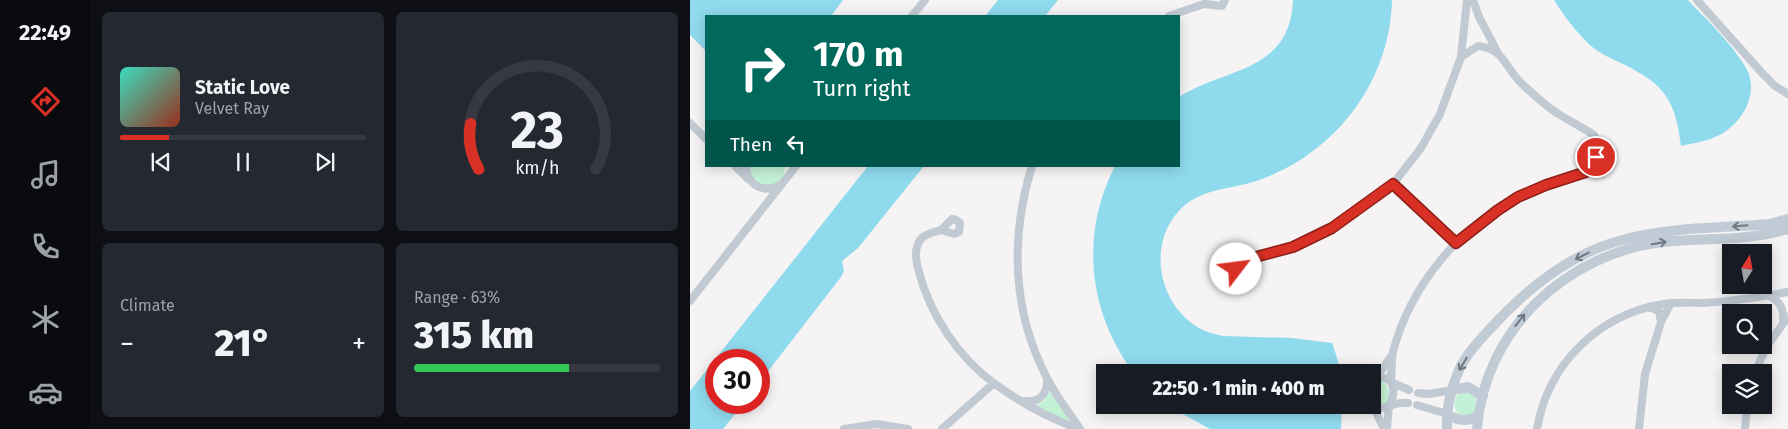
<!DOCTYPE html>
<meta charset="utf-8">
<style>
:root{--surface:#171b24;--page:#242831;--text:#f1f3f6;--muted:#9ea1a6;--line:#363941;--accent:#d93025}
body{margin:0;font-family:"Fira Sans",sans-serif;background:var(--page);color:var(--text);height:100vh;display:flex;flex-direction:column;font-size:19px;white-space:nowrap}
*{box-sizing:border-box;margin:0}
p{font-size:16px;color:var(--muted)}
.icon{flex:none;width:28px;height:28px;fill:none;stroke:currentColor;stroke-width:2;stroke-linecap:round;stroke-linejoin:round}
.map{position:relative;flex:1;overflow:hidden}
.side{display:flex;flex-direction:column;gap:12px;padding:12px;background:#0d0f14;width:600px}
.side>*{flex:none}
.banner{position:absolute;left:15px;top:15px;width:475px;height:152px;border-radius:0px;box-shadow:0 2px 12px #0003;background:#00695c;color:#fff;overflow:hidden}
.needle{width:32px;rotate:11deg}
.tools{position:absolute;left:1032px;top:244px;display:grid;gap:10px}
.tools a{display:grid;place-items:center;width:50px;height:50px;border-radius:0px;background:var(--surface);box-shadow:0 2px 12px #0003;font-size:25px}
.speed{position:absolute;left:15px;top:349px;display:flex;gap:10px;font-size:25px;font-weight:700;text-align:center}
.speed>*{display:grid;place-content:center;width:65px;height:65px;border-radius:50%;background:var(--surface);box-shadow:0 2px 12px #0003;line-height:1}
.speed .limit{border:8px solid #d22;background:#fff;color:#111}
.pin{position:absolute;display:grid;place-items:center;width:42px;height:42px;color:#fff;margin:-21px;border:2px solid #fff;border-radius:50%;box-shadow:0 1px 5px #0007}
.me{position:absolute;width:55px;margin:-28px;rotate:60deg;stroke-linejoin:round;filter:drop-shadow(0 0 4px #0008)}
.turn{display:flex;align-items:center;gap:18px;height:105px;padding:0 25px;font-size:22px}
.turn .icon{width:65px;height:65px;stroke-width:2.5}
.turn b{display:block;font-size:35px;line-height:42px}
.then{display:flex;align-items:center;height:48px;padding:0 25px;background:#0003;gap:10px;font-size:19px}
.big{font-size:38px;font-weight:800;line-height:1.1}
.side .card{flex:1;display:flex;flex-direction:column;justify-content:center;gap:8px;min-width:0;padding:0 18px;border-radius:8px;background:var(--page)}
.side .dial{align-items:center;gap:0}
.dial svg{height:130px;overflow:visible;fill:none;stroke:var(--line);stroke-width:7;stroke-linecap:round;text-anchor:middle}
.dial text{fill:var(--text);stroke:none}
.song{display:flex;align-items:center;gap:15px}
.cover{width:60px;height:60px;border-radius:8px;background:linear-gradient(135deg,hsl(170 70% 55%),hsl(10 70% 35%))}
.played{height:5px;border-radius:2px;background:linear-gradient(90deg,var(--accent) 20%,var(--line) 20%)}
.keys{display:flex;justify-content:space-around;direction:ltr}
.heat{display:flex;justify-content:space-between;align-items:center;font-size:28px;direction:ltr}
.charge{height:8px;border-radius:4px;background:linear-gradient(90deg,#34c759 63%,var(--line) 0)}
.side .tiles{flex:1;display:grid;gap:12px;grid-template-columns:repeat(2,1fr)}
.trip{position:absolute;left:406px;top:364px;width:285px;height:50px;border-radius:0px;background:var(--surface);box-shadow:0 2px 12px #0003;font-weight:800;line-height:50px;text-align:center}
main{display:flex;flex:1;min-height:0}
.tabs{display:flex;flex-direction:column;width:90px;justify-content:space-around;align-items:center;background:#090b0e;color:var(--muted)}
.tabs .icon{width:35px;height:35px}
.tabs .active{color:var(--accent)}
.tabs b{font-size:22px;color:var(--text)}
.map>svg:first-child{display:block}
</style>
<main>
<nav class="tabs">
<b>22:49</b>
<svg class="icon active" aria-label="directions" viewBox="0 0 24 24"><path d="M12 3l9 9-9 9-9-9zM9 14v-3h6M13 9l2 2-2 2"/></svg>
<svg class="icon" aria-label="music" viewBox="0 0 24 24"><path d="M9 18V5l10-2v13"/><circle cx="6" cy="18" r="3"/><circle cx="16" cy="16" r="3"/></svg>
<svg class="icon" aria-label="phone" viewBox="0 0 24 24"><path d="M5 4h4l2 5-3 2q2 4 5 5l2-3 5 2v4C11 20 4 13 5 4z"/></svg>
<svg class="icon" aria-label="climate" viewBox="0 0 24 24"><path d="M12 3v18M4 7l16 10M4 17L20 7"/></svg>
<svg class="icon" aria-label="car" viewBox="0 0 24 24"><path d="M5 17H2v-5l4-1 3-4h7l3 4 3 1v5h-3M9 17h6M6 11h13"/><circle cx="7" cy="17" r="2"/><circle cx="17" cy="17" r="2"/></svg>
</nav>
<section class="side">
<div class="tiles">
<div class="card">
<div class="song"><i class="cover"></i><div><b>Static Love</b><p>Velvet Ray</p></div></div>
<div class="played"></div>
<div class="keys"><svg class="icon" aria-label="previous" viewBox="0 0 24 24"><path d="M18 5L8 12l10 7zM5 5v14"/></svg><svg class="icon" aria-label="pause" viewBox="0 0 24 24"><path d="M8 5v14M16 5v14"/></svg><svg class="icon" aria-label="next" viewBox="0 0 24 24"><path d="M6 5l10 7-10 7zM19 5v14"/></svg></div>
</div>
<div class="card dial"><svg viewBox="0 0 100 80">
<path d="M14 69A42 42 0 1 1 86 69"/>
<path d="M14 69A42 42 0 0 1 9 41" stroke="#d93025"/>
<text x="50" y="56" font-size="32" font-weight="700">23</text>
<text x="50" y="72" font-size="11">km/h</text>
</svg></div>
<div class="card"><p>Climate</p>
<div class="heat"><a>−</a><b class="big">21°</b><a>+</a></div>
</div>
<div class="card"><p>Range · 63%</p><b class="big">315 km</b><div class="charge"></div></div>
</div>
</section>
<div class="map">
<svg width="1098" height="429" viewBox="0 0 1098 429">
<rect width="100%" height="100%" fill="#f5f3f3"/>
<path fill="#c3f1d5" d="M 60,166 L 95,166 L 94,176 L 91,181 L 75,187 C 66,182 59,177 60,166 Z
M 690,382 L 694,382 C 702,390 701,400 693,407 L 685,405 C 683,396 683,388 690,382 Z
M 775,390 L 786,395 L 785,411 L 781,415 L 770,416 C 761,407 763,394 775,390 Z
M 358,393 L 361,393 L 379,418 L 377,421 L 347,408 L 347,405 L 355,400 Z"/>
<path fill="#90daee" d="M 0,0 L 153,0 L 141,16 L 16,16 L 16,51 L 0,35 Z
M 308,0 L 368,0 L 355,16 L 295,16 Z
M 603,0 L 702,0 C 700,83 644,155 566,181 C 542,189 516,188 495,205 C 448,245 473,328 533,336 L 602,338 L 642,343 C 643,345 650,368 652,372 L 443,372 C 398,311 390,234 425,166 L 489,166 L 489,97 C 536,67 600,73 603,0 Z
M 864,0 L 998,0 C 1016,19 1044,46 1056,68 C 1071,94 1050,127 1025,137 C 1015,142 1002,143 991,146 C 985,99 975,85 933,64 C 922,59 909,53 900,45 C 886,32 874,16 864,0 Z
M 178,166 L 234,166 L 168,248 L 152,261 L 154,271 L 151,277 L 69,383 L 69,360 L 26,360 L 26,402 L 54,403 L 33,429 L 0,429 L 0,391 Z
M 476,405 L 652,405 L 651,429 L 520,429 Z"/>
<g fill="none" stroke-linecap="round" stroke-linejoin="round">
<path stroke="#c1cad2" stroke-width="8" d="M 783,0 L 789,17 L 807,51
M 1007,0 L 1073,74 L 1085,86 L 1098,94
M 516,2 L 514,4 L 532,6 L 535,0
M 222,16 L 235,0
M 479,16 L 514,4
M 771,57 L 777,0
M 0,123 L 16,139
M 45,166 L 58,179
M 56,166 C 57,185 73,194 90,185
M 342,166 C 320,237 322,311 357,378 C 366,396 379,412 390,429
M 703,184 L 766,243
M 262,219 L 266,220 L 270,223 L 269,232 L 264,234 L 251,230 Z
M 251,230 C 244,232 235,234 231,239 C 223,248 226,262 229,272 C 240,315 269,358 305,384 C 331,403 359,418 389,429
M 543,254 L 558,259 L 548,268 L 541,269 C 535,264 535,256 543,254 Z
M 558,259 L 603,247 L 643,228 L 703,184 L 731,148 L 750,114 L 771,57 L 788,46 C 813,48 815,67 831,83 C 842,93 854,105 867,113 C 879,121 892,127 904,135 C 911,147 907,165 895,172 C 884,179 870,181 858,184 C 849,187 839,192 830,196 C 770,226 720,286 703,352 C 701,361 702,372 701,382 L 719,390
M 1079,296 C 1091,302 1094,309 1093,323
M 0,301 L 106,166
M 959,307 L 969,311 L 971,322 L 981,303
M 1065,372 L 1077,346 L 1098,317
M 684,381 L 702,355
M 728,393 L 739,394 L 762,390
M 335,401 C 350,403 358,393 357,378
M 682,405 L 688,409 L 699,406 C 706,394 706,378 690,377 L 682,385
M 727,405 L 757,414
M 683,406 L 694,429
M 154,429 L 187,424 L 218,429
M 252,429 L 304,383
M 697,429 L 699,406 L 710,403 L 718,403
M 847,429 C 858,364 908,315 973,304 C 987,302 1001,303 1015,303 C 1043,301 1071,297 1098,292
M 949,429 L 955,374 L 971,322
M 1055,429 L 1057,405"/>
<path stroke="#c1cbd6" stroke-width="10" d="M 762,390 L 778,387 L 793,396
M 757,414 C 768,421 777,422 788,416
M 757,429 C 756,409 761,388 769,370 C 776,355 788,342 799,330 C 836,289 881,252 936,239 C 982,227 1032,228 1080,224 L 1098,219
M 787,429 C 794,330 877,253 973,242 C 1014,238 1058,241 1098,229"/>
</g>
<defs><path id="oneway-shaft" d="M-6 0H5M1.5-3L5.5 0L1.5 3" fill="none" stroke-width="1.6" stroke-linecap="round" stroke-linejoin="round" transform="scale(1.25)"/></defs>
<g stroke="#6e7984">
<use href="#oneway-shaft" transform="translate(1050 226) rotate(175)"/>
<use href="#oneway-shaft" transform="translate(969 243) rotate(-9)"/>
<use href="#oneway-shaft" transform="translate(892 256) rotate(153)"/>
<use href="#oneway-shaft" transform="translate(830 320) rotate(-52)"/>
<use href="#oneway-shaft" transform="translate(773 364) rotate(120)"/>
</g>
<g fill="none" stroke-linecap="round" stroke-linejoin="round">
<defs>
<path id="route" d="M 546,269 L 558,259 L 603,247 L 642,228 L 703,184 L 766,243 L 808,210 L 828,197 L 856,185 L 896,172 L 906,157"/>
</defs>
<use href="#route" stroke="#8d1f18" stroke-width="12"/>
<use href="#route" stroke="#d93025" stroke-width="9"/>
</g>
</svg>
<div class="tools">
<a><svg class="needle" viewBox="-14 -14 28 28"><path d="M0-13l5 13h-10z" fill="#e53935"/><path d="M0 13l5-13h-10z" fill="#9ea1a6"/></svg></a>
<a><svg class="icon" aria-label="search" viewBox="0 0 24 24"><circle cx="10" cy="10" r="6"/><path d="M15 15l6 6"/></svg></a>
<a><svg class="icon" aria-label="layers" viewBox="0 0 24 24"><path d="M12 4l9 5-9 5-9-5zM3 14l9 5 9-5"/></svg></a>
</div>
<div class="speed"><div class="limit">30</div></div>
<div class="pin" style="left:906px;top:157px;background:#d93025"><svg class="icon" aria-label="arrive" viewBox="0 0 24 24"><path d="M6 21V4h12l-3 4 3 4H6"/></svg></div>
<svg class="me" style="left:546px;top:269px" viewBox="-20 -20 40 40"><circle r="19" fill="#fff"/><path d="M0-13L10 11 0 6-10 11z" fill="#d93025"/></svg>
<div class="trip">22:50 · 1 min · 400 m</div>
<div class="banner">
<div class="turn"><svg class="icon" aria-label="right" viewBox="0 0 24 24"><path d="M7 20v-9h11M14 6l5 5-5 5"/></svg><div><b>170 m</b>Turn right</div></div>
<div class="then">Then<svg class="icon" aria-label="left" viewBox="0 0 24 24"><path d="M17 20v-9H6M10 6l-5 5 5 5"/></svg></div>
</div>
</div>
</main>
